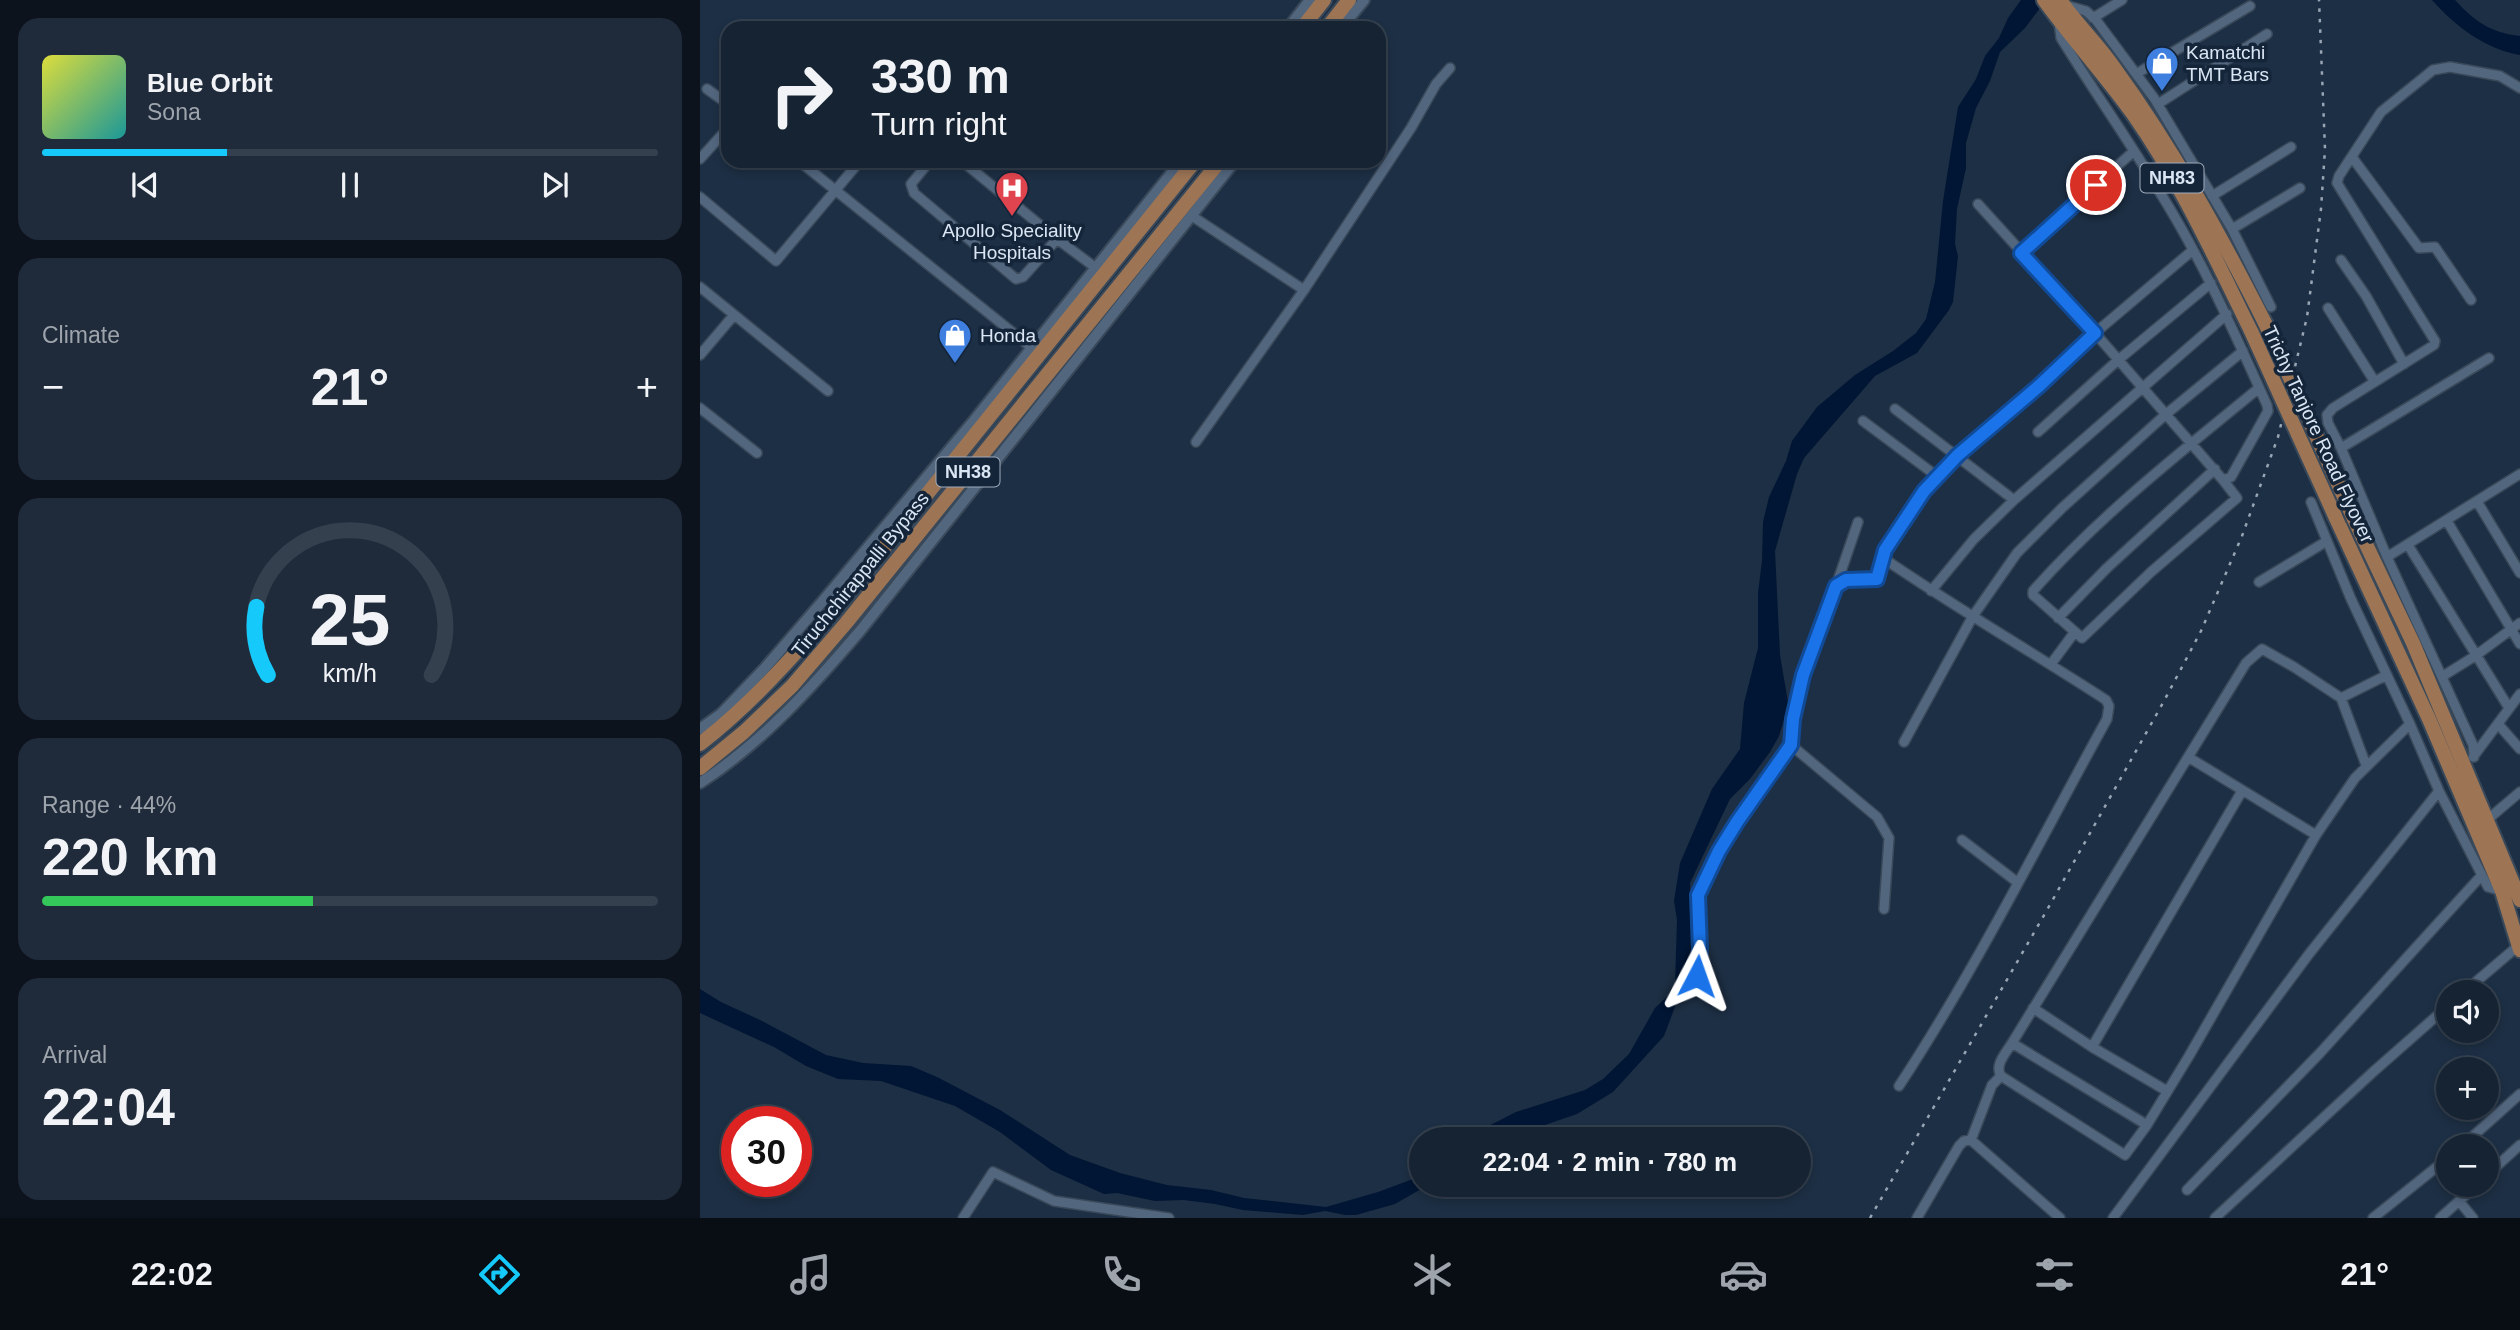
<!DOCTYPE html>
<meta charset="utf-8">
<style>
:root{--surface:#162333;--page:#1f2b3b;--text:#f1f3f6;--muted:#9ea4ac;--line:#35404e;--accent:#15cafb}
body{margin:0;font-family:Arial,sans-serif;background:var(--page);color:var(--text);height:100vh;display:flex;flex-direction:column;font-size:26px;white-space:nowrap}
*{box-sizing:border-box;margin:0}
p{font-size:23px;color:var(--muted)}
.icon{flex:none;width:38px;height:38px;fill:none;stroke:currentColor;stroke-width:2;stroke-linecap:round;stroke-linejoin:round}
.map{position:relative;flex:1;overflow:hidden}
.drawer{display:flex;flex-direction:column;gap:18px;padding:18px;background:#0c131c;width:700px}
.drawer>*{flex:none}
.guide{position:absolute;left:21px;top:21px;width:665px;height:147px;border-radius:21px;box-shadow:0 4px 10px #0003,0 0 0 2px var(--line);background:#162333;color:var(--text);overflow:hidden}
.controls{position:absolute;left:1736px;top:980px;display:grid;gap:14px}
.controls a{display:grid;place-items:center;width:63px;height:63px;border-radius:50%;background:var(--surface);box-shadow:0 4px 10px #0003,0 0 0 2px var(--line);font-size:35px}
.speed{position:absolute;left:21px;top:1106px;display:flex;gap:14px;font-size:35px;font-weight:700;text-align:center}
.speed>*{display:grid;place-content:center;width:91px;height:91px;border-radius:50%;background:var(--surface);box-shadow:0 4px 10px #0003,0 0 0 2px var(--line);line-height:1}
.speed .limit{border:10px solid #d22;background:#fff;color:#111}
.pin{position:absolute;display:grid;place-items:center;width:60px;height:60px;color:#fff;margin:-30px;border:4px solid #fff;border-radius:50%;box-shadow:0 2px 7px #0007}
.me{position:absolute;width:77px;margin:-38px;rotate:4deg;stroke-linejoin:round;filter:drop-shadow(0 0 5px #0008)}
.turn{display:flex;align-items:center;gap:24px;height:147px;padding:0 35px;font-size:32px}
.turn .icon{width:91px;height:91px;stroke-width:2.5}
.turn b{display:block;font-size:49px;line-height:60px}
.big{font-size:52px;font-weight:800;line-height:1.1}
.drawer .card{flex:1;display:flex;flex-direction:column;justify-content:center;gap:10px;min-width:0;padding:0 24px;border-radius:21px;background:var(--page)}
.drawer .dial{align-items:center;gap:0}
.dial svg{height:182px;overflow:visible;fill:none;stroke:var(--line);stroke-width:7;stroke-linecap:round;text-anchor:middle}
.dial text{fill:var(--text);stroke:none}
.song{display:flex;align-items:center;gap:21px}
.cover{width:84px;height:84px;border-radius:10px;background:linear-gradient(135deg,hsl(60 70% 55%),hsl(180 70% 35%))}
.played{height:7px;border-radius:4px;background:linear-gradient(90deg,var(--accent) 30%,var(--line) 30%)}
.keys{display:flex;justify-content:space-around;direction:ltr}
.heat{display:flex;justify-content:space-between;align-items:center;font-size:38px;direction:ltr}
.charge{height:10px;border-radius:5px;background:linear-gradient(90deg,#34c759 44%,var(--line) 0)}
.trip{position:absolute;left:709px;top:1127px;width:402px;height:70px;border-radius:35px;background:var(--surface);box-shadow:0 4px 10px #0003,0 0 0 2px var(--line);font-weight:800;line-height:70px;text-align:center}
.dock{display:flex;height:112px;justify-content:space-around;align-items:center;background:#090e14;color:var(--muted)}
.dock .icon{width:49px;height:49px}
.dock .active{color:var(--accent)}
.dock b{font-size:32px;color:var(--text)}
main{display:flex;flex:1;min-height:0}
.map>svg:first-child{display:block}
</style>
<main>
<section class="drawer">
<div class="card">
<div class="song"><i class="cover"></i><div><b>Blue Orbit</b><p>Sona</p></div></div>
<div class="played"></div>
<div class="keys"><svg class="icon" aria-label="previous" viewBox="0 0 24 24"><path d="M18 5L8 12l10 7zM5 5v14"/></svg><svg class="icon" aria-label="pause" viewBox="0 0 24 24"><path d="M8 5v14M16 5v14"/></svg><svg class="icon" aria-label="next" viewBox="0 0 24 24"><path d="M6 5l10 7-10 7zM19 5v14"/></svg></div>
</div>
<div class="card"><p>Climate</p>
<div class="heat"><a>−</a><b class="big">21°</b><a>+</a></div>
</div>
<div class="card dial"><svg viewBox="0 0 100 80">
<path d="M14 69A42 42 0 1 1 86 69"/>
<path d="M14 69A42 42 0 0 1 9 39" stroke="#15cafb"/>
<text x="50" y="56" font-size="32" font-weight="700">25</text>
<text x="50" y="72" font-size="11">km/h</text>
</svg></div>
<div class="card"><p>Range · 44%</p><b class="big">220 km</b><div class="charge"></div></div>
<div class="card"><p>Arrival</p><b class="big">22:04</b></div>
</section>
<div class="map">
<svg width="1820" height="1218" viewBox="0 0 1820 1218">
<rect width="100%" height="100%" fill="#1d2f44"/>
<path fill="#001634" d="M 1321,0 L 1352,0 L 1340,8 L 1325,28 L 1300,52 L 1290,81 L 1276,108 L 1266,143 L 1266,168 L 1257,209 L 1255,244 L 1258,256 L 1253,302 L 1249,310 L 1217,353 L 1175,376 L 1104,458 L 1097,474 L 1075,551 L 1080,655 L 1088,702 L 1087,710 L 1079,736 L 1070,752 L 1050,779 L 1030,799 L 990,883 L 992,962 L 964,1036 L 913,1092 L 877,1114 L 839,1127 L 807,1128 L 782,1139 L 763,1139 L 816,1112 L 885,1090 L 903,1079 L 929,1054 L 955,1008 L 972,992 L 975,984 L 977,920 L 974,901 L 980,863 L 1012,789 L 1040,749 L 1044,703 L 1058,648 L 1058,593 L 1062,561 L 1063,522 L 1069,497 L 1086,461 L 1092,441 L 1117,407 L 1155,375 L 1193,351 L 1216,333 L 1226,319 L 1235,282 L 1243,201 L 1258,107 L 1276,79 L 1285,56 L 1299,38 L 1308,18 Z
M 1732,0 L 1755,0 C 1774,21 1791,33 1820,36 L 1820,55 C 1785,49 1755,26 1732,0 Z
M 0,989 L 21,1002 L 60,1020 L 126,1055 L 163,1063 L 211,1066 L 237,1077 L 300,1110 L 370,1155 L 420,1173 L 467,1185 L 511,1190 L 544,1198 L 626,1207 L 678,1192 L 713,1179 L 721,1174 L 721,1185 L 728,1185 L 695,1204 L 656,1215 L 645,1215 L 625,1211 L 603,1215 L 543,1210 L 515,1204 L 484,1200 L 455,1201 L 417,1193 L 404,1194 L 351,1170 L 300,1132 L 255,1106 L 181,1081 L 138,1079 L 106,1066 L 74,1047 L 0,1013 Z"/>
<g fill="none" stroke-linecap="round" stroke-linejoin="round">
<defs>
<path id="minor" d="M 1365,5 L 1386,11 L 1396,20 L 1454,98 L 1532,229 L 1571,307
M 1393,18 L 1422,0
M 1436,74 L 1550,6
M 7,89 L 28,104
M 1458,104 L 1567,34
M 1652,157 L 1719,248 L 1735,247 L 1771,300
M 0,159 L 28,128
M 99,161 L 332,348
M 230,161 L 211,184 L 214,193 L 316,279 L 323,277 L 357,239 L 396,268
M 262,161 L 357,239
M 1512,196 L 1591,147
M 0,197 L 76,261 L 160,161
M 1278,204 L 1395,333 L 1523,480 L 1531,477 L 1568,411 L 1567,405 C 1534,332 1502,259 1459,191 C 1428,139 1393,90 1361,38 L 1359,23
M 492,216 L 604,290
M 1532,229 L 1600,188
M 1321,252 L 1434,151
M 1641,260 L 1666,296 L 1704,364
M 0,287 L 128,391
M 1628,308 L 1675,382
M 0,355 L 34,315
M 0,408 L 57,453
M 1195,409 L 1314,500
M 1163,421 L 1238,477
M 1338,432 L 1417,361 L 1511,283
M 496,442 L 604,290 L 711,128 L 736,84 L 750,68
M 1641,448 L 1789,358
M 1523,480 L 1537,498 L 1451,572 L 1382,638 L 1333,595 L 1333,591 C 1400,515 1481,452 1559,388
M 1611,502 L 1651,599 L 1710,724 L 1739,791 L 1788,887 L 1802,891
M 1778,503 L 1820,573
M 1747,521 L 1820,644
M 1708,545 L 1809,708
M 1687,557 L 1820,474
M 1559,582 L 1627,541
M 1136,586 L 1158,522
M 1231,591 L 1274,539 L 1314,500 L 1527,314
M 1358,618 L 1407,568 L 1515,469
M 1351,664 L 1374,633
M 1743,676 L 1775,656 L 1820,623
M 1641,698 L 1687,675
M 1798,724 L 1820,749
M 1204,742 L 1273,616 L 1317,553 L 1362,508 L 1465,415 L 1543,351
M 1091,745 L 1177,817 L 1189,838 L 1184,909
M 1488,757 L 1616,835
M 1773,757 L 1820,694
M 1774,757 L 1773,745 L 1687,557 L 1641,448 L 1628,423 L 1627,415 L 1633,408 L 1734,345 L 1735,341 L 1637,183 L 1639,176 L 1681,112 L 1733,70 L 1750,67 L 1800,76 L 1820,88
M 1666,765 L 1641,698 L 1594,667 L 1562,649 L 1546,663 L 1312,1043 C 1306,1053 1294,1065 1301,1076 L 1425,1155 L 1447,1125 L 1489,1056 L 1616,835 L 1655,778 L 1710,724
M 1787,820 L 1820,792
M 1262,840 L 1317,882
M 993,988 L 997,976 L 1000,950 L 998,895 L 1019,851 L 1037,822 L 1091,745 L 1093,719 L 1103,675 L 1136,586 L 1146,580 L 1177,580 L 1183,558
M 1764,992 L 1818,946
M 1333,1008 L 1392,1047 L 1467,1091
M 1312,1043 L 1447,1125
M 1392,1047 L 1542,791
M 1199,1086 C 1276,969 1339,842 1407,719 L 1409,706 L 1406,700 C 1332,652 1256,608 1183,558 L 1185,549 L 1224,491 L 1258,455 L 1339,385 L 1395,333 L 1493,250
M 1271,1140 L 1292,1085 L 1301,1076
M 1762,1146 L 1820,1094
M 1787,1175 L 1820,1145
M 1487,1190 L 1620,1053 L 1781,876
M 1759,1201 L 1773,1218
M 263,1218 L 293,1172 L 354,1201 L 469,1218
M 1217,1218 L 1259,1146 L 1264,1141 L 1271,1140 L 1360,1218
M 1413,1218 L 1609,954 L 1739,791
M 1515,1218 L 1673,1072 L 1748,1006
M 1673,1218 L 1748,1158
M 1740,1218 L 1777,1185"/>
<path id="tertiary" d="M 588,28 L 610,0
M 641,28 L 664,0
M 0,729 L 21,714 L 65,668 L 122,602 L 272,423 L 481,161
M 0,783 C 63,742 112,687 160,631 L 535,161"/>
<path id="trunk" d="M 1344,0 C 1372,39 1405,75 1433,114 C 1480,181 1515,258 1551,331
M 1360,0 C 1376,23 1397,43 1413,66 C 1472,147 1520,234 1565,323
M 602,28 L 624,0
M 627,28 L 649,0
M 1635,516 L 1729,719 L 1802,891 L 1820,950
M 1654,519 L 1713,643 L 1820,900
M 0,744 C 50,705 91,659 133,611 L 495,161
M 0,768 L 44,732 L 92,686 L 146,623 L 520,161"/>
</defs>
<use href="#minor" stroke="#39495a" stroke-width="12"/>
<use href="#tertiary" stroke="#39495a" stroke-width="14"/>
<use href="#trunk" stroke="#39495a" stroke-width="18"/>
<use href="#minor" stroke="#52667e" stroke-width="9"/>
<use href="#tertiary" stroke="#52667e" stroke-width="10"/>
<use href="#trunk" stroke="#9d7555" stroke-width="14"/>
<path stroke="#97a5b5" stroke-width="2.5" stroke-dasharray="3.5 7" stroke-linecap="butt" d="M 1170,1218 L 1347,910 L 1464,701 L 1501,631 L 1542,536 L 1578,437 L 1607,317 L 1621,209 L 1625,149 L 1619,0"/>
<defs>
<path id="trunk-bridge" d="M 1565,323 L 1654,519
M 1551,331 L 1635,516"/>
</defs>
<use href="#trunk-bridge" stroke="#39495a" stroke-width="18" stroke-linecap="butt"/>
<use href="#trunk-bridge" stroke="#9d7555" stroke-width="14"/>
</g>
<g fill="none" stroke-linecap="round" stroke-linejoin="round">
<defs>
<path id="route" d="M 997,976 L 1000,950 L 998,895 L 1019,851 L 1037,822 L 1091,745 L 1093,719 L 1103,675 L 1136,586 L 1146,580 L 1177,579 L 1185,550 L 1224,491 L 1258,455 L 1339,386 L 1395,333 L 1321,253 L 1396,185"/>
</defs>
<use href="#route" stroke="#114b97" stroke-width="18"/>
<use href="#route" stroke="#1a73e8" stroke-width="12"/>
</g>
<defs>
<symbol id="shop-pin" viewBox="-11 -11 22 30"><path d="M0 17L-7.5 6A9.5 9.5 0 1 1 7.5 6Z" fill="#3f7fe0" stroke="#14253a"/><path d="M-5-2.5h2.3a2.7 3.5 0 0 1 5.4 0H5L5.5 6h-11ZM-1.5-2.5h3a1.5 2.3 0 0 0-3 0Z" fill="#fff"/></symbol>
<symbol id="hospital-pin" viewBox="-11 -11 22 30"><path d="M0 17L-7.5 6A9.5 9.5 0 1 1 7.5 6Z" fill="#e0444e" stroke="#14253a"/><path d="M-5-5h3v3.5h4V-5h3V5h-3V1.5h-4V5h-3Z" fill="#fff"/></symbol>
</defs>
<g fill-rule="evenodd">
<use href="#shop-pin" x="1443" y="44" width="38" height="52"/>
<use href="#hospital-pin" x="293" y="169" width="38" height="52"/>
<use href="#shop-pin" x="236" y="316" width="38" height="52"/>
</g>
<g text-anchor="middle" stroke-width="7" stroke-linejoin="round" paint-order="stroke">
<g fill="#14253a" stroke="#9facbc" stroke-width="2">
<rect x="1440.5" y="163.5" width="63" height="29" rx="5"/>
<rect x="236.5" y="457.5" width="63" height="29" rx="5"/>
</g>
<g font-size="18" font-weight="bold" fill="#dbe6f4">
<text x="1472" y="184">NH83</text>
<text x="268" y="478">NH38</text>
</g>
<g font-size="19" fill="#dbe6f4" stroke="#14253a" text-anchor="start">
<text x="1486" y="59">Kamatchi<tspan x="1486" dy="22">TMT Bars</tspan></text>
<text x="312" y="237" text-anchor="middle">Apollo Speciality<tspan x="312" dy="22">Hospitals</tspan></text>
<text x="280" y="342">Honda</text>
</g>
<g font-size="19" fill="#dbe6f4" stroke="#14253a">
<text transform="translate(1619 434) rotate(65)" y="7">Trichy Tanjore Road Flyover</text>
<text transform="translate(160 574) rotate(-51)" y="7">Tiruchchirappalli Bypass</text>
</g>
</g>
</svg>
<div class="controls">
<a><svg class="icon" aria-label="sound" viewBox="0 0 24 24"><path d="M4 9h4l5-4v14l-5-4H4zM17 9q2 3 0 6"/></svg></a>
<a>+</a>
<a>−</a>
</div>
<div class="speed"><div class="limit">30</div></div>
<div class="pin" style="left:1396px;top:185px;background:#d93025"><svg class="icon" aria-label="arrive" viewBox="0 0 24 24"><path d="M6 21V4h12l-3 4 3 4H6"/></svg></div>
<svg class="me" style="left:997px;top:976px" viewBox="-20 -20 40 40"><path d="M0-17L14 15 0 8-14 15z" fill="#1a73e8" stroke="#fff" stroke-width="4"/></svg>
<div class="trip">22:04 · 2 min · 780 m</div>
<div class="guide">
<div class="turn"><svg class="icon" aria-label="right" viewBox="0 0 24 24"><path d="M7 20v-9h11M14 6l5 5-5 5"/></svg><div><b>330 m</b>Turn right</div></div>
</div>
</div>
</main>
<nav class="dock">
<b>22:02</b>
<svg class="icon active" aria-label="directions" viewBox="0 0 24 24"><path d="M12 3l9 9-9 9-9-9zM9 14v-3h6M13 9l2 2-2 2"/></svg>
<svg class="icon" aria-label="music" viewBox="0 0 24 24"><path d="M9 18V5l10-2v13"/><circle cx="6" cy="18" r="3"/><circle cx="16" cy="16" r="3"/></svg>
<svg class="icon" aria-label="phone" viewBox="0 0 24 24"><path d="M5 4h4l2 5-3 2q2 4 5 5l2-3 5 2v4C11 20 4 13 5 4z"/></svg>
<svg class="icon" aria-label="climate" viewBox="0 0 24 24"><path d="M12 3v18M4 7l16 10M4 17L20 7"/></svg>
<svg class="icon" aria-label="car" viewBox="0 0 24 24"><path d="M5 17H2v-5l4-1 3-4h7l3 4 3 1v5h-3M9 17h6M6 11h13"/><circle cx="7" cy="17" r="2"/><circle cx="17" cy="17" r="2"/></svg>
<svg class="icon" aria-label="filters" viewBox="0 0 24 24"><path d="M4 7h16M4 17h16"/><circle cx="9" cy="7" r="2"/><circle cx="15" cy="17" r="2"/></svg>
<b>21°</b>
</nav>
